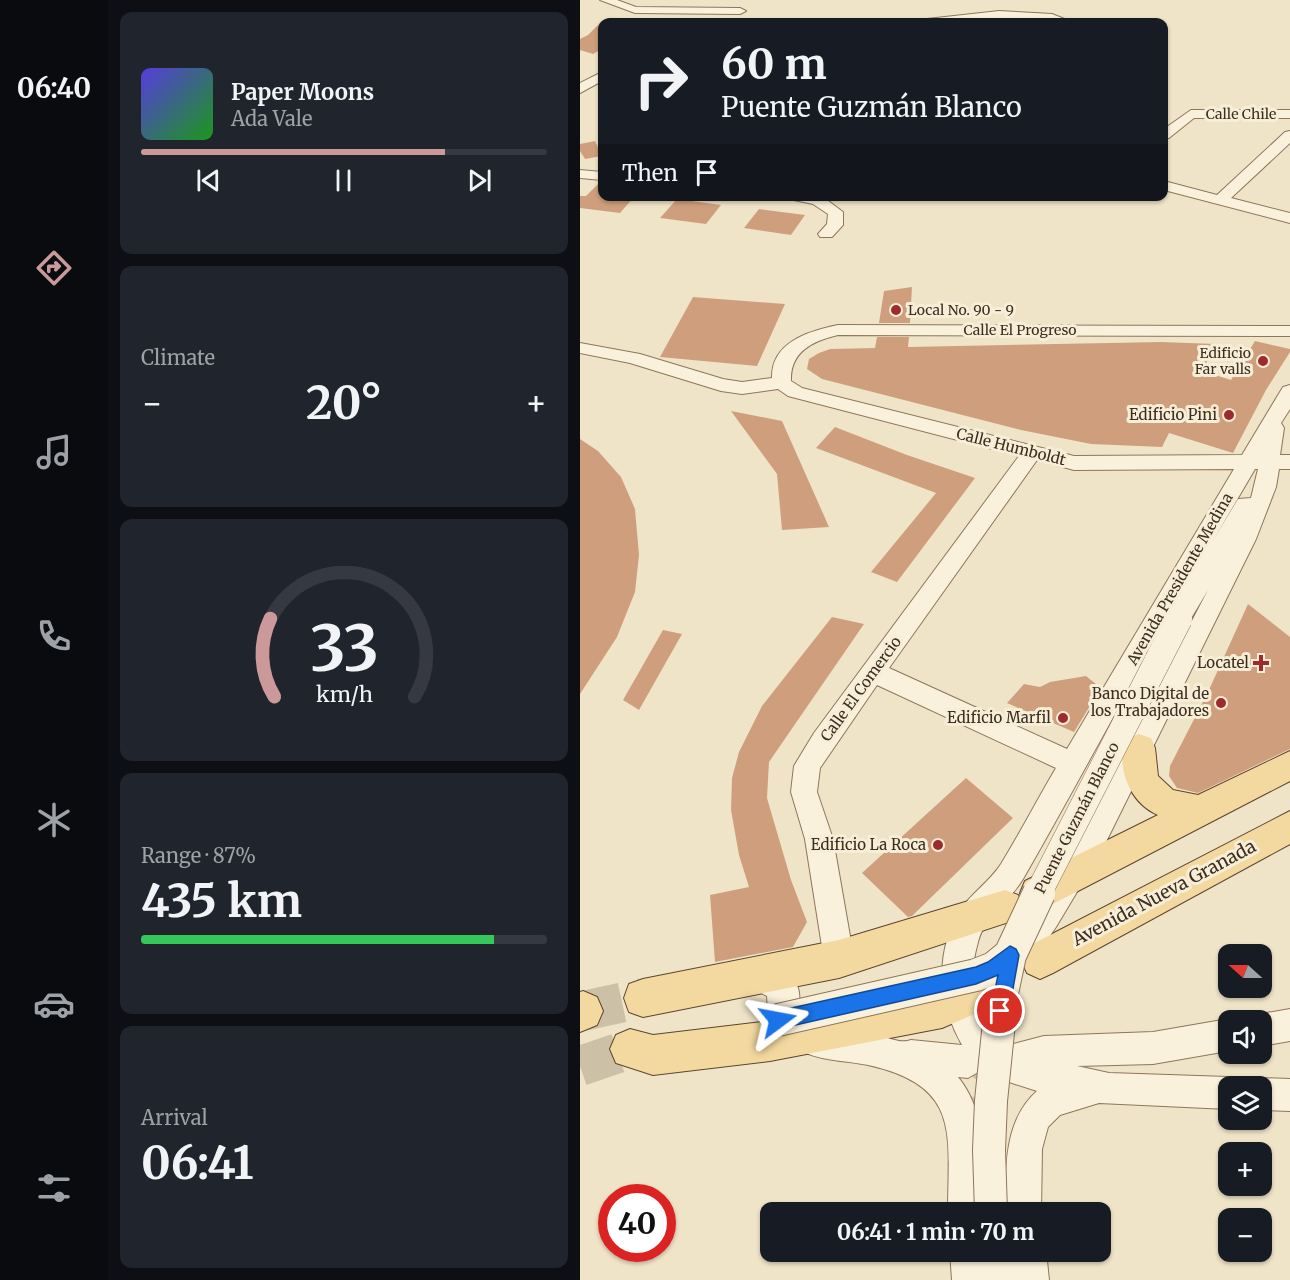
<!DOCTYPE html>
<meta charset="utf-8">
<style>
:root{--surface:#171b24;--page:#20242c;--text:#f1f3f6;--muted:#9ea1a6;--line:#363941;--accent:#cc999b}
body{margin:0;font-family:Merriweather,serif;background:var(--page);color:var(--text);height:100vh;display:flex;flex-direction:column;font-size:22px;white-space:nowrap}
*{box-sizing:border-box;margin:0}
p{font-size:20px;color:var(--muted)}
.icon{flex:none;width:33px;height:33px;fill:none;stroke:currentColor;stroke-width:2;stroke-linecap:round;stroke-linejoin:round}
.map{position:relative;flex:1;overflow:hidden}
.panel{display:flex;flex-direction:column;gap:12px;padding:12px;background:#0d0f14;width:472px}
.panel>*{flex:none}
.top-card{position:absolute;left:18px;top:18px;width:570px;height:183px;border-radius:12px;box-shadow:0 2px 4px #0004;background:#171b24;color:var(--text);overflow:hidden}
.needle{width:39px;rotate:291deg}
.tools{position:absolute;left:638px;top:944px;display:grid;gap:12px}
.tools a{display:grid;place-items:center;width:54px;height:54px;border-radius:12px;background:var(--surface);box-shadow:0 2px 4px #0004;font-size:30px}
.speed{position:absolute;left:18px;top:1184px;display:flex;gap:12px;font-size:30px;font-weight:700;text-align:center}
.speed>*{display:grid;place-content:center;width:78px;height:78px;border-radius:50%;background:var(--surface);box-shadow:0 2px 4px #0004;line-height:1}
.speed .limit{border:9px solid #d22;background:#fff;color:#111}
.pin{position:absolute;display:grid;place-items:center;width:51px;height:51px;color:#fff;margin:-26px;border:3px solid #fff;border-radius:50%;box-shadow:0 2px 6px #0007}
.me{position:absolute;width:66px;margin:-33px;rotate:77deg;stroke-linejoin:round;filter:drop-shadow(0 0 4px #0008)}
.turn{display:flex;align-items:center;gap:21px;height:126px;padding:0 24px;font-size:27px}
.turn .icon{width:78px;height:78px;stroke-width:2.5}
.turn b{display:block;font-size:42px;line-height:51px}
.then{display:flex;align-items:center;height:57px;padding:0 24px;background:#0003;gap:12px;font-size:22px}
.big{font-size:45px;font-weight:700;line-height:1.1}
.panel .tile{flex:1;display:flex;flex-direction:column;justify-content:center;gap:9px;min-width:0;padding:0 21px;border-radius:12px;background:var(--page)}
.panel .dial{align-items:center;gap:0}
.dial svg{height:156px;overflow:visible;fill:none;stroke:var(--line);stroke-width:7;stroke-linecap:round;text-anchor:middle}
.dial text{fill:var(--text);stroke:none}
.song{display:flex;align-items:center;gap:18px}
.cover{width:72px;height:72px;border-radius:9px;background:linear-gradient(135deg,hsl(250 70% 55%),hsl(120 70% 35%))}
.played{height:6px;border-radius:3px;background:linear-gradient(90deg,var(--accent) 75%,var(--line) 75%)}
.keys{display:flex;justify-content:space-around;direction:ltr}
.heat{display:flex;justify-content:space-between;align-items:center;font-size:33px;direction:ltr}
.charge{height:9px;border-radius:4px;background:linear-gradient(90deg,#34c759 87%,var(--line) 0)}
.trip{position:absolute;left:180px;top:1202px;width:351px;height:60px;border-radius:12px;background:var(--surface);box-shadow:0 2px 4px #0004;font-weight:700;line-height:60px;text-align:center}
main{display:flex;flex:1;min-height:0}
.tab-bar{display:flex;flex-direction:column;width:108px;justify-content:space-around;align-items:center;background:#090b0e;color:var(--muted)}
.tab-bar .icon{width:42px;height:42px}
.tab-bar .on{color:var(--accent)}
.tab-bar b{font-size:27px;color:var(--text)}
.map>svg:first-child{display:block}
</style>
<main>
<nav class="tab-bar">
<b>06:40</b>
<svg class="icon on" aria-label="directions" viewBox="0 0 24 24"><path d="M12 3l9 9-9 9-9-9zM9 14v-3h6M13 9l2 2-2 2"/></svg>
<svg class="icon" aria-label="music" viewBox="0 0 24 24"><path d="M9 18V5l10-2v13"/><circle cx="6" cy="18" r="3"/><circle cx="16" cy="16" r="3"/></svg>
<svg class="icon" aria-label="phone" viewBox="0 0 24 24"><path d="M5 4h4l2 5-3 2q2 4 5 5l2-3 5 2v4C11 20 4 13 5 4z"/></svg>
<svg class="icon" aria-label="climate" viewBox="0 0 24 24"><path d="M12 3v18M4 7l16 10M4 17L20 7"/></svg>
<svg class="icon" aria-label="car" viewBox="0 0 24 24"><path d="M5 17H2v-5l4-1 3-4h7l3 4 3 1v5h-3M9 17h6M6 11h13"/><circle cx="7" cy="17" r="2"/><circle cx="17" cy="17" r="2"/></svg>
<svg class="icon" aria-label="filters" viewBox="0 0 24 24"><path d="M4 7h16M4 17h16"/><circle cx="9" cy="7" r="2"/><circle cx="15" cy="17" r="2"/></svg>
</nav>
<section class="panel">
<div class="tile">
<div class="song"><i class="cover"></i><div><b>Paper Moons</b><p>Ada Vale</p></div></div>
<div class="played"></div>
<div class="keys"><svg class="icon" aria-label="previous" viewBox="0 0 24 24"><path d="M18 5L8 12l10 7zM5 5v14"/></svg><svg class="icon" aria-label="pause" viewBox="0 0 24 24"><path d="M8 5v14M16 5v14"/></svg><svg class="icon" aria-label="next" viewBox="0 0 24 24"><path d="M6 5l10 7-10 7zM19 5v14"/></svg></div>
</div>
<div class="tile"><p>Climate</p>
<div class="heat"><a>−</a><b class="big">20°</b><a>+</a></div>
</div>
<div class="tile dial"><svg viewBox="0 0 100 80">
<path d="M14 69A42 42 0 1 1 86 69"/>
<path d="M14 69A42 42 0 0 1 12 29" stroke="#cc999b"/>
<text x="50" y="56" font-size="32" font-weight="700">33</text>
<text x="50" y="72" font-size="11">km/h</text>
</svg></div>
<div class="tile"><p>Range · 87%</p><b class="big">435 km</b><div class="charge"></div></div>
<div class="tile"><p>Arrival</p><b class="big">06:41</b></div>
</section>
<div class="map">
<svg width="710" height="1280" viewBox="0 0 710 1280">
<rect width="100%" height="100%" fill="#f0e4c8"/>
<path fill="#cf9f7d" d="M 22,21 L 22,49 L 13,54 L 0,50 L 0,39 L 8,35 Z
M 15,141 L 22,156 L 5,159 L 0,151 L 0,144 Z
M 20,182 L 22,182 L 22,196 L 55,196 L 40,213 L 0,208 L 0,196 L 6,196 Z
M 97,199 L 141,205 L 126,224 L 80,218 Z
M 179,209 L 225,215 L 211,235 L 164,228 Z
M 332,287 L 330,323 L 299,323 L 304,291 Z
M 113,297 L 205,304 L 177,366 L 80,357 Z
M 297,337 L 329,337 L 328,347 L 581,342 L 636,344 L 622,371 L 651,380 L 675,341 L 710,349 L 710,352 L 686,390 L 653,453 L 589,433 L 582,447 L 511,444 L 441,430 L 242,379 L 227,369 L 229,359 L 239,353 L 250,349 L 295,348 Z
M 151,411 L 202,421 L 249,527 L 202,530 L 197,474 Z
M 255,427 L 327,455 L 395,478 L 317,582 L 291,572 L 356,493 L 236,448 Z
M 0,439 L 18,451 L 41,477 L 55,509 L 59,555 L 55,592 L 37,637 L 0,694 Z
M 668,604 L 710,637 L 710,749 L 618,793 L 597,788 L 589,776 L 590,766 L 628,692 Z
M 252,617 L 284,624 L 189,762 L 187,798 L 211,880 L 227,922 L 213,947 L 135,962 L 130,895 L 169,887 L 159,855 L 151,810 L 152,778 L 159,752 L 182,706 Z
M 83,630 L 102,634 L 59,710 L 43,700 Z
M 506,676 L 521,688 L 494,732 L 427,703 L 444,684 L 460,687 L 470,682 Z
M 386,778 L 433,818 L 332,916 L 328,917 L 282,873 Z"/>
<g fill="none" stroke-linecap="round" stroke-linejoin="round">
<path stroke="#ccc0a6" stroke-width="32" stroke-dasharray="32 16" stroke-linecap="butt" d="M 385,1128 C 390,1099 396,1081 422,1065"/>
<path stroke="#ccc0a6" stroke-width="40" stroke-dasharray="40 20" stroke-linecap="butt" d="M 3,1011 L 63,998
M 0,1066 L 50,1049"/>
<defs>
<path id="minor" d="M 20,0 L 37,0 L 56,7 L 160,8 L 166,11 L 160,14 L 55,13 Z
M 419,11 L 472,14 L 492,22 L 438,18 L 345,22 L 347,19 Z
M 22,72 L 22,81 L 0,93 L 0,83 Z
M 611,110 L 710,110 L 710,118 L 614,118 L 589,138 L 584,139 L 584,129 Z
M 710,131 L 710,143 L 651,198 L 710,213 L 710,223 L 584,190 L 584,181 L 637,195 L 705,132 Z
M 0,170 L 22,172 L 22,180 L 0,178 Z
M 207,196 L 243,197 L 263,212 L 263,225 L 252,237 L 240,237 L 238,234 L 247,224 L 248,214 L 233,204 L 209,199 Z
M 258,325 L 710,326 L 710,336 L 258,335 C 232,341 210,352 211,381 L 222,388 L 494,456 L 662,455 L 703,387 L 710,385 L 710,409 L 701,423 L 704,428 L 700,455 L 710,455 L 710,469 L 699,469 L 696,487 L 676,539 L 522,850 L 476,927 L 457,955 L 446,960 L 435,955 L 431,945 L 502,832 L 628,590 L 607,625 L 599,628 L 591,625 L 588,620 C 538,706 492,794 443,879 C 430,901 404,917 398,942 C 386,985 394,1013 422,1047 L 464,1036 L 573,1032 L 648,1019 L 650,1020 L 648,1020 L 648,1051 L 573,1064 L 497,1066 L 529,1073 L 648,1077 L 660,1081 L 662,1086 L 648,1086 L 648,1109 L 519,1103 L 480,1115 L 468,1127 L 462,1149 L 461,1212 L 425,1212 C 426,1170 423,1121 457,1091 L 429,1082 L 427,1079 L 418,1083 L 407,1078 L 400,1071 L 388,1078 L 378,1077 C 409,1115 403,1167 404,1212 L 368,1212 C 368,1134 382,1086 288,1065 C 268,1061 245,1061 226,1053 L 221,1042 L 226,1031 C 247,1022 277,1030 300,1036 C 310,1038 321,1044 331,1040 L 382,1045 C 358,1003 354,952 381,909 C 392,893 410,881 421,864 C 440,833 457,800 476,768 L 297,685 L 240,768 L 237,792 L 253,839 L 274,959 L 270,969 L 259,974 L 248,969 L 244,959 L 225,839 L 211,792 L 214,766 L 234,733 L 439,456 L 208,396 L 198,389 L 162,394 L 141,391 L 50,363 L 0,353 L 0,343 L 60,354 L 143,379 L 162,382 L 192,378 C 191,342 229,331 258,325 ZM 457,460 L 494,470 L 654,469 L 487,749 L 309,668 ZM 675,469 L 678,469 L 671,498 L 658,499 L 631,544 Z
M 176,959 C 185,962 195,965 203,969 C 231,986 217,1021 207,1043 L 196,1048 L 185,1043 L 180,1032 L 188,1012 L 187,996 L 165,985 L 161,974 L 165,963 Z
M 710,1009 L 710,1041 L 681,1046 L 681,1020 L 670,1019 L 681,1014 Z
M 681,1078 L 710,1079 L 710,1111 L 681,1110 L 681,1086 L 668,1086 L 669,1082 Z
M 370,1251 L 466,1251 L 469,1280 L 372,1280 Z"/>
<path id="major" d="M 559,734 L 571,738 L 575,748 L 578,776 L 593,790 L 618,795 L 710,751 L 710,781 L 471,905 L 458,910 L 445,905 L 440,893 L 445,881 L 578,815 C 550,803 534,766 547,738 Z
M 710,811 L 710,844 L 473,973 L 460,979 L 447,973 L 441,960 L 447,947 Z
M 425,890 L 438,895 L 443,907 L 438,919 L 259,978 L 63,1017 L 49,1012 L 44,998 L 49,984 L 63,979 L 259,940 Z
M 418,965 L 432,970 L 437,984 L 432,998 L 362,1028 L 190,1061 L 73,1075 L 36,1063 L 30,1049 L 36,1035 L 50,1029 L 73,1035 L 190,1021 L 362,989 Z
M 3,991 L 17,997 L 23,1011 L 17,1025 L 0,1032 L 0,992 Z"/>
</defs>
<use href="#minor" stroke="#8d765c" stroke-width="2"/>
<use href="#major" stroke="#5b4430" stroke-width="2"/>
<use href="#minor" fill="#faf1dc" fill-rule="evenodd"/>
<use href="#major" fill="#f3d9a0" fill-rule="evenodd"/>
<defs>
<path id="minor-bridge-far1" d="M 458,894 L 599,619"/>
<path id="minor-bridge" d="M 198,1020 L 396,975 L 414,968 L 430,955
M 411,1212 L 409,1150 L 411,1101 L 422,993 L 430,955 L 459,893"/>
</defs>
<use href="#minor-bridge-far1" stroke="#8d765c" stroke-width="27" stroke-linecap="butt"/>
<use href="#minor-bridge" stroke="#8d765c" stroke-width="34" stroke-linecap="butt"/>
<use href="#minor-bridge-far1" stroke="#faf1dc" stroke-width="26"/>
<use href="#minor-bridge" stroke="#faf1dc" stroke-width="32"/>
</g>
<path fill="#1a73e8" stroke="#114b97" stroke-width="1.5" d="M 430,946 L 436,949 L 439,955 L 429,1011 L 426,1017 L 420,1020 L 414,1017 L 411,1011 L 418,975 L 396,984 L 198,1029 L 192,1027 L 189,1020 L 192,1014 L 198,1011 L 396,967 L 408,962 Z"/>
<g fill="#9e2a2b" stroke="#f7eed8" stroke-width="2">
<circle cx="316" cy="310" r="6"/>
<circle cx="683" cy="361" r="6"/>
<circle cx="649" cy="415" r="6"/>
<path d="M678 654h6v6h6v6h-6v6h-6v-6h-6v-6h6z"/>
<circle cx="641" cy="703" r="6"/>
<circle cx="483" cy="718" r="6"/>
<circle cx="358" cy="845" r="6"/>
</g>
<g text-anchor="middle" stroke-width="6" stroke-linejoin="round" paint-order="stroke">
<g font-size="14" fill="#3d2e20" stroke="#f7eed8">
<text x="661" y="119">Calle Chile</text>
<text x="440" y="335">Calle El Progreso</text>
</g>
<g font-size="14" fill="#3d2e20" stroke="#f7eed8" text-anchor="start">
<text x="328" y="315">Local No. 90 - 9</text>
<text x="671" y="358" text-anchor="end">Edificio<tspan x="671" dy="16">Far valls</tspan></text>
</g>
<g font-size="15" fill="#3d2e20" stroke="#f7eed8" text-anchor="end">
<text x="637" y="420">Edificio Pini</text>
<text x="669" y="668">Locatel</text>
<text x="629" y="699">Banco Digital de<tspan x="629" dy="17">los Trabajadores</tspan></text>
<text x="471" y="723">Edificio Marfil</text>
<text x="346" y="850">Edificio La Roca</text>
</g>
<g font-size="15" fill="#3d2e20" stroke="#f7eed8">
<text transform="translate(431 447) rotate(14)" y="5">Calle Humboldt</text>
<text transform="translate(600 579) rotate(-60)" y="5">Avenida Presidente Medina</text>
<text transform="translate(281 689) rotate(-54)" y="5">Calle El Comercio</text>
<text transform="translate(497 818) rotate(-63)" y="5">Puente Guzmán Blanco</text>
</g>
<g font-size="18" fill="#3d2e20" stroke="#f7eed8">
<text transform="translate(584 893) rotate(-28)" y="6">Avenida Nueva Granada</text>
</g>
</g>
</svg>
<div class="tools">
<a><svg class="needle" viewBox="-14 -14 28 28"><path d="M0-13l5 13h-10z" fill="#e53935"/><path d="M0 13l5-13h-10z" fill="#9ea1a6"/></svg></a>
<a><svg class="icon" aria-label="sound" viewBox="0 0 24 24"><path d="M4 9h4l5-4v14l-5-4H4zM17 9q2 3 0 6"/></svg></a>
<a><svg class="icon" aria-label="layers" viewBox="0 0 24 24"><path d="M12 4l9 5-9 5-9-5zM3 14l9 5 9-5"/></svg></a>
<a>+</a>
<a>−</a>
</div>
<div class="speed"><div class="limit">40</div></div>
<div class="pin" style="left:420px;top:1011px;background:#d93025"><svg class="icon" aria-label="arrive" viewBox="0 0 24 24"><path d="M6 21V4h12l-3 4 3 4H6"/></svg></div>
<svg class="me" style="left:198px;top:1020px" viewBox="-20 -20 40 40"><path d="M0-17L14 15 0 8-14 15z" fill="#1a73e8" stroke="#fff" stroke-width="4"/></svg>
<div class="trip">06:41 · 1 min · 70 m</div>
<div class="top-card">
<div class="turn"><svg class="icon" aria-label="right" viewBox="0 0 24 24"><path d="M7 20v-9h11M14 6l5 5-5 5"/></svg><div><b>60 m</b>Puente Guzmán Blanco</div></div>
<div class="then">Then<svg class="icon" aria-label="arrive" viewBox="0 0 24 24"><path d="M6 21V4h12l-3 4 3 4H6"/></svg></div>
</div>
</div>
</main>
